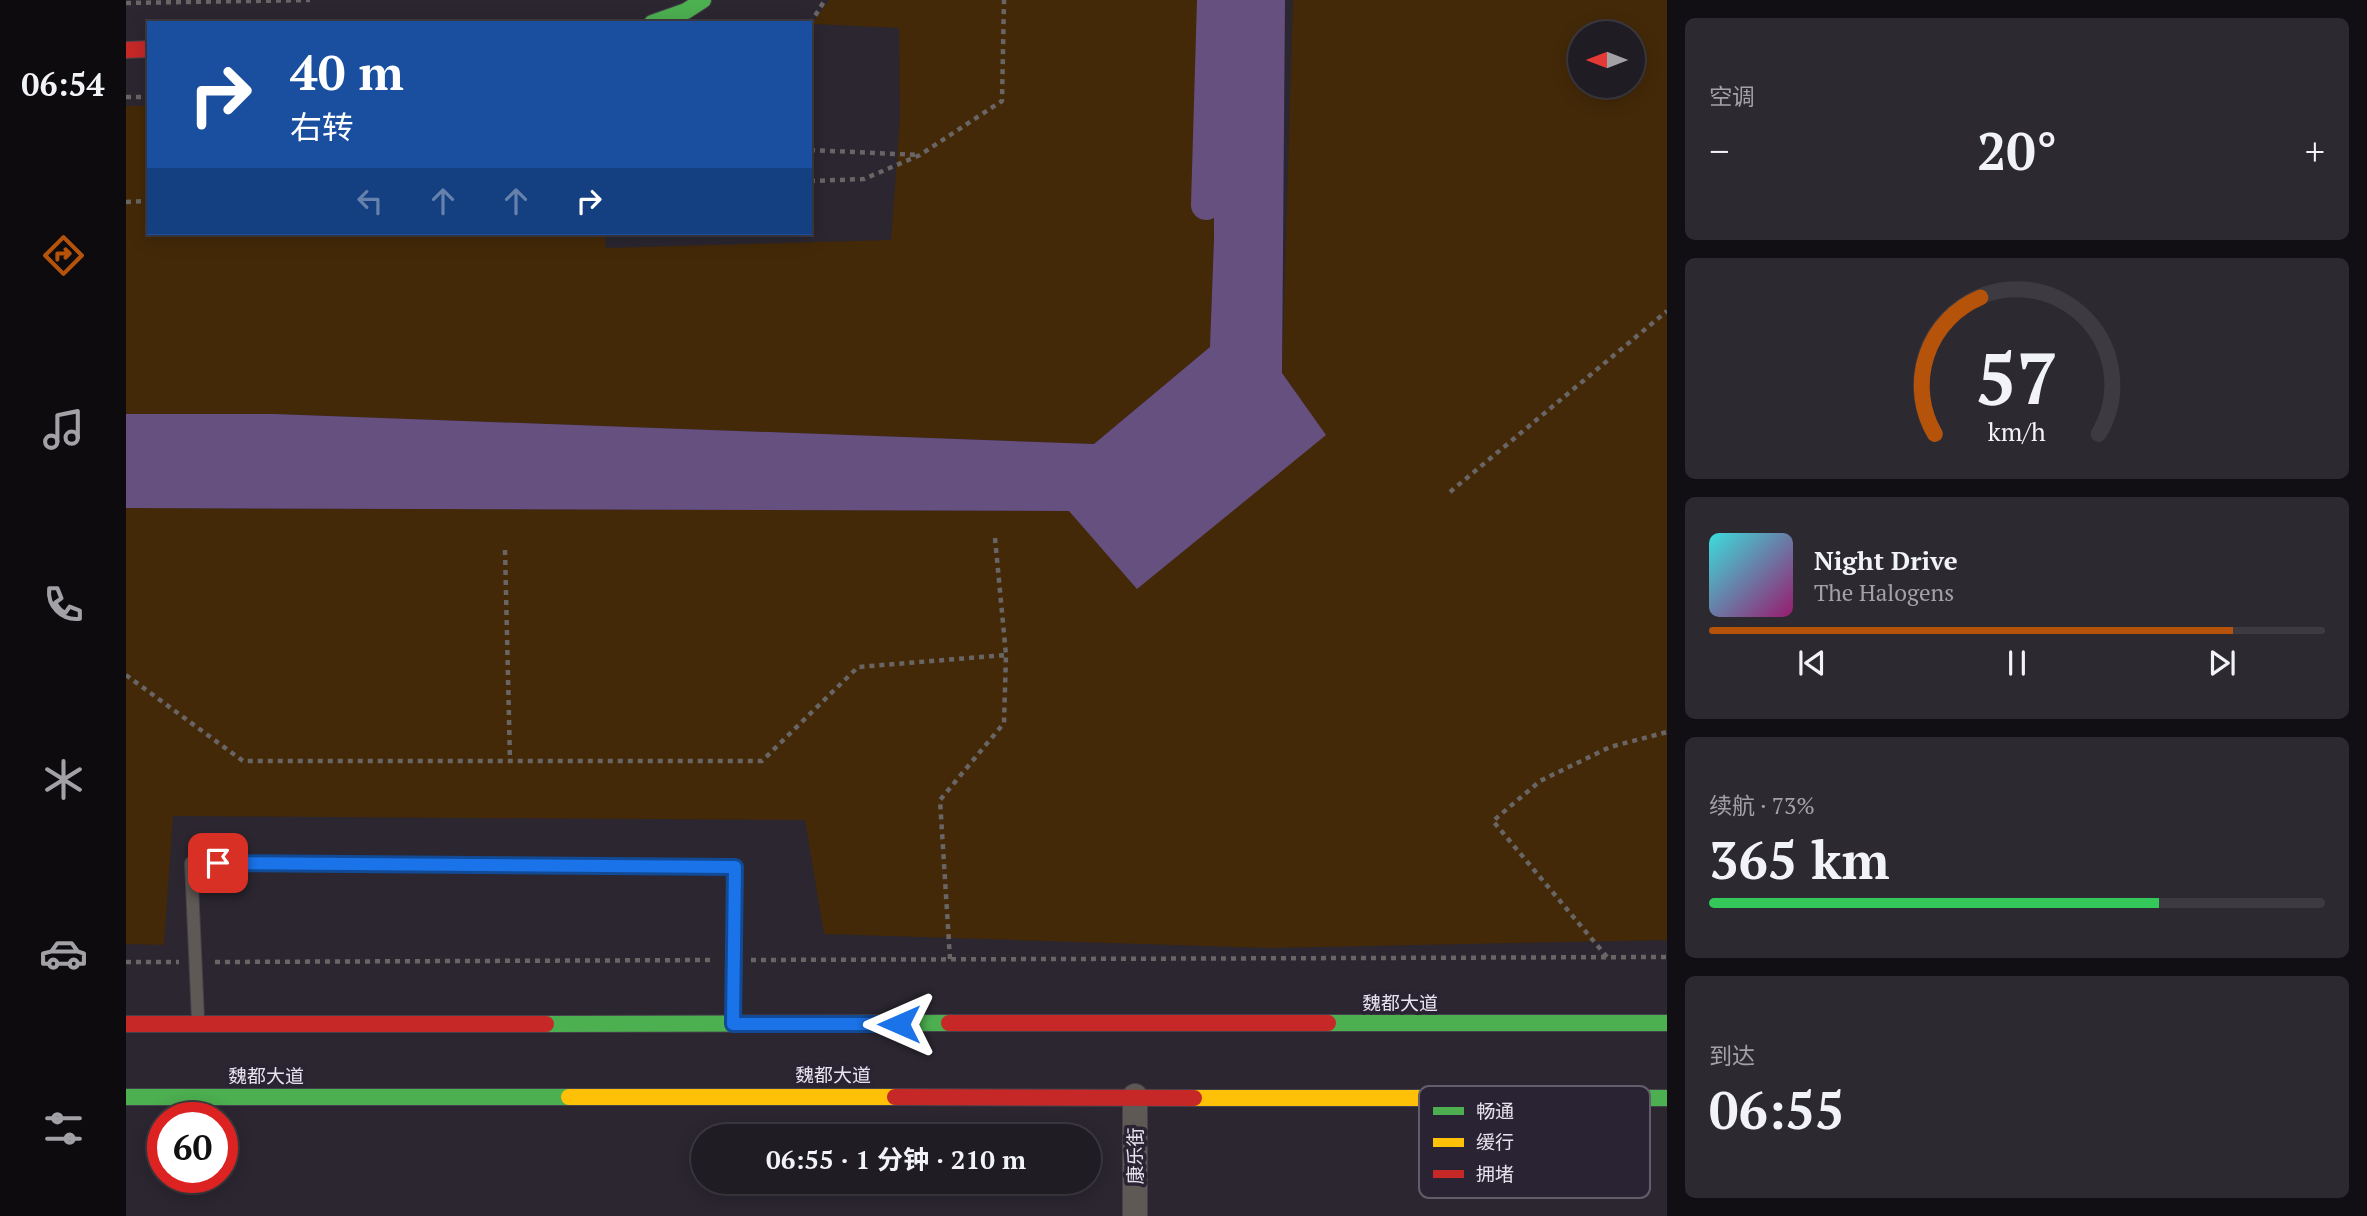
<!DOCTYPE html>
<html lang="zh">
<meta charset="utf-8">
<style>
:root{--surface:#201c24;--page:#2d2931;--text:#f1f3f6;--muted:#a2a1a6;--line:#3d3a41;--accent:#b45309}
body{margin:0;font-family:"PT Serif","Noto Sans SC",serif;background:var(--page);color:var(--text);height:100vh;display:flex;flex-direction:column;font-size:26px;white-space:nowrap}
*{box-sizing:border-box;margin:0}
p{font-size:23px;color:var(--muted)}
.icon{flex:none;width:38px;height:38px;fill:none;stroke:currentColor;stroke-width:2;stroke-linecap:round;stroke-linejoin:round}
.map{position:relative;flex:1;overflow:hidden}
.drawer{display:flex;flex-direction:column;gap:18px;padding:18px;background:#120f14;width:700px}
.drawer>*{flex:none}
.banner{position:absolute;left:21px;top:21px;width:665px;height:214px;border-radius:0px;box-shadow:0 4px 18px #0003,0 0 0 2px var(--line);background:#1a4fa0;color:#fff;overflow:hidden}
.needle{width:46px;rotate:270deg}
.fabs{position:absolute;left:1442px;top:21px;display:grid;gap:14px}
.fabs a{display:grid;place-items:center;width:77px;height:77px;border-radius:50%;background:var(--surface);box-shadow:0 4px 18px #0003,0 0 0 2px var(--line);font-size:35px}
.speed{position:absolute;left:21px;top:1102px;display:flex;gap:14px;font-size:35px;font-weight:700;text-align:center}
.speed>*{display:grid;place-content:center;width:91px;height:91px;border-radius:50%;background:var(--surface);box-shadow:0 4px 18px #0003,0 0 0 2px var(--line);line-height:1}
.speed .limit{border:10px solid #d22;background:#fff;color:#111}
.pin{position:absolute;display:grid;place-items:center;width:60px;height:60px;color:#fff;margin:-30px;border-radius:14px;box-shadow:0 4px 10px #0006}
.me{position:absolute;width:77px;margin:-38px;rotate:270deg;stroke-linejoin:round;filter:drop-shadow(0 0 5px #0008)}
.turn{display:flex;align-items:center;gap:24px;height:147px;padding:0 28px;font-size:32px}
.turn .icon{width:91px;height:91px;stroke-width:2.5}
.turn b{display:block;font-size:49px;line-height:60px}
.lanes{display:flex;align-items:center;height:66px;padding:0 28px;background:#0003;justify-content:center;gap:35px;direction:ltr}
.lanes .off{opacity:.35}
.big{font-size:52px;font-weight:700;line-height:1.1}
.drawer .card{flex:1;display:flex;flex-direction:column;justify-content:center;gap:10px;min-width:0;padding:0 24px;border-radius:10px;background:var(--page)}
.drawer .dial{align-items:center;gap:0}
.dial svg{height:182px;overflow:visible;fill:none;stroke:var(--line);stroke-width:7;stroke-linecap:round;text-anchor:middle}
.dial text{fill:var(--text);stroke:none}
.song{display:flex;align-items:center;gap:21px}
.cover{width:84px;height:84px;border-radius:10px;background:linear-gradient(135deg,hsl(180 70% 55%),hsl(320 70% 35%))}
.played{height:7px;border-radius:4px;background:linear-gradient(90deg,var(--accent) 85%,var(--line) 85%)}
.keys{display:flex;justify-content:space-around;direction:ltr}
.heat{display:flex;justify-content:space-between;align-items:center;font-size:38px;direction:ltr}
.charge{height:10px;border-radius:5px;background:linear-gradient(90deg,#34c759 73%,var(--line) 0)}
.trip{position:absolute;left:565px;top:1124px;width:410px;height:70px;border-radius:35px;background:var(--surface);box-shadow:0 4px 18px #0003,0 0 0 2px var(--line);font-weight:700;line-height:70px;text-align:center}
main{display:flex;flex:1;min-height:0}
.menu{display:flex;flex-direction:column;width:126px;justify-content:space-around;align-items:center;background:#0d0b0e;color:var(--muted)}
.menu .icon{width:49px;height:49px}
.menu .selected{color:var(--accent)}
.menu b{font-size:32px;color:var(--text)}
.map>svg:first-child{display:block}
</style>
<main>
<nav class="menu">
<b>06:54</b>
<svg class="icon selected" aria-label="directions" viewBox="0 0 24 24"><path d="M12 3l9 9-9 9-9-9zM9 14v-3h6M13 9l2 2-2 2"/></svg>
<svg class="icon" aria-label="music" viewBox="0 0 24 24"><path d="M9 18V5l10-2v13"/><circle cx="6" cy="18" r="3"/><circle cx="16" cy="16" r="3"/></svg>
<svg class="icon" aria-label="phone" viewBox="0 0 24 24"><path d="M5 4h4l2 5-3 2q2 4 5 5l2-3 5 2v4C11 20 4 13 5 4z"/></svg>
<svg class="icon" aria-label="climate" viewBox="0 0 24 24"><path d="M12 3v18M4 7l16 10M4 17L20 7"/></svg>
<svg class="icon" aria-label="car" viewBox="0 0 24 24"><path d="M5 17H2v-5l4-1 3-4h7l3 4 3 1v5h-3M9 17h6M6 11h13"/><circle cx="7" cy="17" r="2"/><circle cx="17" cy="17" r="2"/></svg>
<svg class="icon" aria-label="filters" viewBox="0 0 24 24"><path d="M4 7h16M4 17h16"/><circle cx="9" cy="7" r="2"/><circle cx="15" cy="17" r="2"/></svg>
</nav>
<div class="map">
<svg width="1541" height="1216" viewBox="0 0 1541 1216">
<rect width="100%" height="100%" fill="#2b2630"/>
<path fill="#432908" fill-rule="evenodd" d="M 703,0 L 1087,0 L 1088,239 L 1084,347 L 968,444 L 148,414 L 0,414 L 0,106 L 23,106 L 23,233 L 479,233 L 480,248 L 765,240 L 774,119 L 773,28 L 686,24 Z
M 1167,0 L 1541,0 L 1541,940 L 1142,948 L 698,934 L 679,820 L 47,816 L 38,945 L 0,944 L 0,508 L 944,511 L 1199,435 L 1156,373 ZM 1454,33 L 1507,33 L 1507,86 L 1454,86 Z"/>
<path fill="#665080" d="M 1087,0 L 1159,0 L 1156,373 L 1200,435 L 1011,589 L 943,511 L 0,508 L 0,414 L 148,414 L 968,444 L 1084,347 L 1088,239 Z"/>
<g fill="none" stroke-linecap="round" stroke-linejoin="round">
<path stroke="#665080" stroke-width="30" d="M 1080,205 L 1086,0"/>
<defs>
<path id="lane" d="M 72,1019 L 65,863 L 609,867 L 607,1020"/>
<path id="street" d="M 1009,1096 L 1009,1216"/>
<path id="fast" d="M 526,23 L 560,11 L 577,0
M 1202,1023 L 1541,1023
M 420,1024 L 823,1023
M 0,1097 L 443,1097
M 1412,1098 L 1541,1098"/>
<path id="slow" d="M 443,1097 L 769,1097
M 1068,1098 L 1412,1098"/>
<path id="jam" d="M 0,50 L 23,49
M 823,1023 L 1202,1023
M 0,1024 L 420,1024
M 769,1097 L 1068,1098"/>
</defs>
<use href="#lane" stroke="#45414a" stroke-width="14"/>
<use href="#street" stroke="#45414a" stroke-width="26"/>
<use href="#fast" stroke="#45414a" stroke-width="18"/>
<use href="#slow" stroke="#45414a" stroke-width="18"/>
<use href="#jam" stroke="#45414a" stroke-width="18"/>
<path stroke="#696565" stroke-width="4.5" stroke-dasharray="5 5" stroke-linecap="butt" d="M 0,3 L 184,0
M 684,24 L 699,0
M 0,97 L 23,97
M 684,150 L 793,155
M 684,181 L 738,179 L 794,155 L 876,101 L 878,0
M 0,202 L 23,201
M 1324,492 L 1541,311
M 379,550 L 384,761
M 0,675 L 117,761 L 636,761 L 732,667 L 880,655
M 1481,957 L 1367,821 L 1414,781 L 1484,747 L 1541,732
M 824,959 L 814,800 L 878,723 L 880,655 L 869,538
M 625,960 L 1541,957
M 0,962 L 53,962
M 89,962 L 588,960"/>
<use href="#lane" stroke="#5f5955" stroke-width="12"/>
<use href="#street" stroke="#5f5955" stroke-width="24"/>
<use href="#fast" stroke="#4caf50" stroke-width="16"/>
<use href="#slow" stroke="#ffc107" stroke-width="16"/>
<use href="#jam" stroke="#c62828" stroke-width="16"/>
</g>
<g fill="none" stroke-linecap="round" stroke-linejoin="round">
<defs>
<path id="route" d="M 92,863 L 609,867 L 607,1024 L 773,1024"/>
</defs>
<use href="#route" stroke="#114b97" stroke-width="18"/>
<use href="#route" stroke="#1a73e8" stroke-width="12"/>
</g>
<g text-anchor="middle" stroke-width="7" stroke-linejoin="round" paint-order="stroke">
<g font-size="19" fill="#e7e3ed" stroke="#2a2333">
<text x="1274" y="1010">魏都大道</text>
<text x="707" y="1082">魏都大道</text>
<text x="140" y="1083">魏都大道</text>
<text transform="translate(1009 1156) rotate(-90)" y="7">康乐街</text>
</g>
</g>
<rect x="1293" y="1086" width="231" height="112" rx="10" fill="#2a2333" stroke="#635d6b" stroke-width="2"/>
<rect x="1307" y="1107" width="31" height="8" fill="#4caf50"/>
<rect x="1307" y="1138" width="31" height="9" fill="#ffc107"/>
<rect x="1307" y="1170" width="31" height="8" fill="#c62828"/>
<g font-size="19" fill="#e7e3ed">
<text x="1350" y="1118">畅通</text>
<text x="1350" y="1149">缓行</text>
<text x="1350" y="1181">拥堵</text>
</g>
</svg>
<div class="fabs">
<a><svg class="needle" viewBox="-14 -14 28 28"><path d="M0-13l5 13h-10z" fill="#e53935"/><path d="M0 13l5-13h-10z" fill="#a2a1a6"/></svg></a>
</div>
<div class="speed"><div class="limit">60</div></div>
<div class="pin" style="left:92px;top:863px;background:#d93025"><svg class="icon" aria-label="arrive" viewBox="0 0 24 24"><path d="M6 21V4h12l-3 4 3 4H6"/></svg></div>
<svg class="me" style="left:773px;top:1024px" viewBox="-20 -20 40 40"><path d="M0-17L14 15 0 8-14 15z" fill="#1a73e8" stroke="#fff" stroke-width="4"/></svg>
<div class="trip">06:55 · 1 分钟 · 210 m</div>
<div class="banner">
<div class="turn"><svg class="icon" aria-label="right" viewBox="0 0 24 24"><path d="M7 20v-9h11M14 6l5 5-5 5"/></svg><div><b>40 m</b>右转</div></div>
<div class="lanes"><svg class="icon off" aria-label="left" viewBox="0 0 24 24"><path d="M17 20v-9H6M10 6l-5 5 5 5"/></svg><svg class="icon off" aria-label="ahead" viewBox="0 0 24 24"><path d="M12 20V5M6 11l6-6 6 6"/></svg><svg class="icon off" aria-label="ahead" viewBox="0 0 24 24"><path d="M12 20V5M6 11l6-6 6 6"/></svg><svg class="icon" aria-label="right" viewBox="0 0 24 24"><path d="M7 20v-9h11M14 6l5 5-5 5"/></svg></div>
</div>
</div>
<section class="drawer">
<div class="card"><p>空调</p>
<div class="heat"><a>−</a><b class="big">20°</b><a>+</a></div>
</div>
<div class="card dial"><svg viewBox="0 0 100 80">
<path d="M14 69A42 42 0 1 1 86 69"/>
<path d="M14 69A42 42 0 0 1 34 9" stroke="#b45309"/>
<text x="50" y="56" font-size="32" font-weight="700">57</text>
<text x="50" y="72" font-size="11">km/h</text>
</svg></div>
<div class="card">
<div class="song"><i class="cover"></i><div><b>Night Drive</b><p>The Halogens</p></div></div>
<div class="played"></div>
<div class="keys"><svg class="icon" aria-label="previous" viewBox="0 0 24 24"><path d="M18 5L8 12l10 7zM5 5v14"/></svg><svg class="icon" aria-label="pause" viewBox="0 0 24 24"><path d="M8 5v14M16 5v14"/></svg><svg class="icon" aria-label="next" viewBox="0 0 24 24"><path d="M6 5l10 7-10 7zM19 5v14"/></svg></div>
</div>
<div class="card"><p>续航 · 73%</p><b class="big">365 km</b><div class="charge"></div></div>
<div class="card"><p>到达</p><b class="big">06:55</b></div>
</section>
</main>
